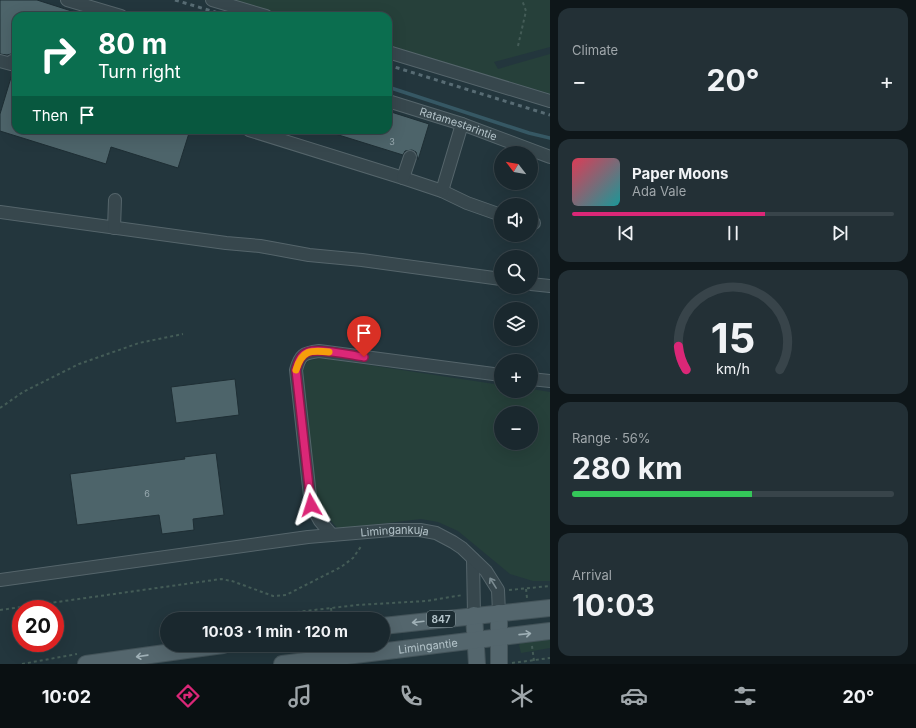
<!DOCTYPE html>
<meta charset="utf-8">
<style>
:root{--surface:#1a282e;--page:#233036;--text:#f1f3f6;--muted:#9fa6aa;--line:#38444a;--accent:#db2777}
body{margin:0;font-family:Inter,sans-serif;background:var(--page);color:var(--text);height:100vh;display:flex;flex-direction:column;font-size:15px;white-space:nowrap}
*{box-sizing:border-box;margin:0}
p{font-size:13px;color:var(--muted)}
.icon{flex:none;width:22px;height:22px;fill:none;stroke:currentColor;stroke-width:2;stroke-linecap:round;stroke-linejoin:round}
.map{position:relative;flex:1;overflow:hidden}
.drawer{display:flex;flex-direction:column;gap:8px;padding:8px;background:#0e1619;width:366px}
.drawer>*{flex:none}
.hud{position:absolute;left:12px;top:12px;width:380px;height:122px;border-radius:12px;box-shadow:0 4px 16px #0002,0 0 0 1px var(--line);background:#0b6e4f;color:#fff;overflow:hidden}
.needle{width:26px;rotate:301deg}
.buttons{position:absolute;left:494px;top:146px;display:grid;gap:8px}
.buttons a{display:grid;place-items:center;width:44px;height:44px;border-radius:50%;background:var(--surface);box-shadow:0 4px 16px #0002,0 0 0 1px var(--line);font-size:20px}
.speed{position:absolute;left:12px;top:600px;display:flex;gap:8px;font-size:20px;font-weight:700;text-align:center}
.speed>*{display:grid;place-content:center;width:52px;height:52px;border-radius:50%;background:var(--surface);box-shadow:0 4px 16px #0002,0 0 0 1px var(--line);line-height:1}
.speed .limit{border:6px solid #d22;background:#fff;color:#111}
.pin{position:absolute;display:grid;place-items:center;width:34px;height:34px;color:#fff;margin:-41px -17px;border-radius:50% 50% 50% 0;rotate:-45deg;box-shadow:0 0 4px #0007}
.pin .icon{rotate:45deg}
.me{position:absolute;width:44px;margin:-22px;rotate:354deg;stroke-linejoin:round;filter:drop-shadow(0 0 3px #0008)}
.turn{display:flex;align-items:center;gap:14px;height:84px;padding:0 20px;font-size:18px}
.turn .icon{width:52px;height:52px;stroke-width:2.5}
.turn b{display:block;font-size:28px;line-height:34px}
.then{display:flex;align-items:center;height:38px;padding:0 20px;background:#0003;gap:8px;font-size:15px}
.big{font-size:30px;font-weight:700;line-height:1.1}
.drawer .tile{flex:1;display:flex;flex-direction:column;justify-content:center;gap:6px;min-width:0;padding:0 14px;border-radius:12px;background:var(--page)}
.drawer .dial{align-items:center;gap:0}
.dial svg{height:104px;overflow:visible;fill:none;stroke:var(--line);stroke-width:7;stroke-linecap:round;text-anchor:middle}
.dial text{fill:var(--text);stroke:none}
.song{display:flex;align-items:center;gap:12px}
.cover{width:48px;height:48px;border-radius:6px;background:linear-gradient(135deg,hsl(350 70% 55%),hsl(180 70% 35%))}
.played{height:4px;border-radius:2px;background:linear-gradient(90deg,var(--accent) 60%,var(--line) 60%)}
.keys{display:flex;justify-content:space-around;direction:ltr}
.heat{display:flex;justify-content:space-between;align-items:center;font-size:22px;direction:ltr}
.charge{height:6px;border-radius:3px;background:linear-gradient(90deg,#34c759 56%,var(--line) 0)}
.trip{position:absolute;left:160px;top:612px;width:230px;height:40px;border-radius:20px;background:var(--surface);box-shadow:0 4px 16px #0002,0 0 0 1px var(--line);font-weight:700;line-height:40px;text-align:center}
.dock{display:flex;height:64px;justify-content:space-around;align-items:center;background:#0a1012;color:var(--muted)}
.dock .icon{width:28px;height:28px}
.dock .active{color:var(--accent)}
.dock b{font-size:18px;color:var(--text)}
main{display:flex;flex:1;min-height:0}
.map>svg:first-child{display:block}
</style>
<main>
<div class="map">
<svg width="550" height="664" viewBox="0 0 550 664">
<rect width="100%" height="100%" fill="#23363d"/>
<path fill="#26403a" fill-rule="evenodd" d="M 233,0 L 550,0 L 550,47 L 494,62 L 498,69 L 550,54 L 550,94 L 388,46 L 388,16 L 287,16 Z
M 322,358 L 501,385 L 501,391 L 531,391 L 531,389 L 550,392 L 550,581 L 533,581 L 510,574 L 458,531 L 438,522 L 421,519 L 338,529 L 322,510 L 317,500 L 300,378 L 303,369 L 308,361 ZM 501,413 L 531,413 L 531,443 L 501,443 Z
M 550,638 L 550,648 L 521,653 L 519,645 L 522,642 Z"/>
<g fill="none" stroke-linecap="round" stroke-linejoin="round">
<path stroke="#365864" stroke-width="3.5" d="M 388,87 L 529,133 L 550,138"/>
</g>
<path fill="#4d646a" stroke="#1e2e34" d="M 0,0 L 37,0 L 81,14 L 81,16 L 16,16 L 16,55 L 11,54 L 7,55 L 0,54 Z
M 16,70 L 16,130 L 190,130 L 178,168 L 111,147 L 106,164 L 0,131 L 0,114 L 13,71 Z
M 388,111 L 429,124 L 418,160 L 416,152 L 412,150 L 405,151 L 403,155 L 329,132 L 329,130 L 388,130 Z
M 235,379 L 239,415 L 176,423 L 171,387 Z
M 216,453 L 224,515 L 193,519 L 194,530 L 162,534 L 159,515 L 77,525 L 70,474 L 185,459 L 184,457 Z"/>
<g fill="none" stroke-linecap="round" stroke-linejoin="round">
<defs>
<g id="minor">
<path d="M 67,0 L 121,16"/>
<path d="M 212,0 L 266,16"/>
<path d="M 388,52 L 550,101"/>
<path d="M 0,61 L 11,64 L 12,61"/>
<path id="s1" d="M 388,101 L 462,124 L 550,157"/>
<path d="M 249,130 L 403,178 L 442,191 L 467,203 L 501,215"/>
<path d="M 403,178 L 410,157"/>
<path d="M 442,191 L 462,124"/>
<path d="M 0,212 L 226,243 L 260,246 L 309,255 L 362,260 L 501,279"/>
<path d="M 531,223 L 534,223"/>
<path d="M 114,228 L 115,200"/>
<path d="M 531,284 L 550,286"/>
<path d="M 531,379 L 550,381"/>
<path d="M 332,535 L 320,521 L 311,505 L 296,370 C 300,355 303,353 319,351 L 501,375"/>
<path d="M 473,559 L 474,615"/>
<path id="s2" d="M 0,580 L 308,537 L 391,530 L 420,530 L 436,533 L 453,542 L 462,548 L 486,571 L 498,590 L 499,613"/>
</g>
<g id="major">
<path d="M 499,613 L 499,664"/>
<path d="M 474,615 L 477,664"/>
<path d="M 383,626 L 550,608"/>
<path d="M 86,664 L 223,645"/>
<path id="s3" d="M 282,664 L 550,631"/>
</g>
</defs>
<use href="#minor" stroke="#55656b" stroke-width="14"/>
<use href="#major" stroke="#435359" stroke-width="18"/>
<path stroke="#445c57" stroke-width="2" stroke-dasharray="3 3" stroke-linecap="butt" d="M 518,46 L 526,11 L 522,0
M 0,408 L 23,392 L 79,364 L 139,343 L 183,334
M 526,589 L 527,598
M 509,590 L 550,586
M 331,608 L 332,617
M 0,610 L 221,579 L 232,581 L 273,596 L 286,595 L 341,567 L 353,558 L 362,545
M 280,619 L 297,612 L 357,605 L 426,601 L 463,595
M 532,646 L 534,661
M 512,663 L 550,658
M 22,664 L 77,654"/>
<use href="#minor" stroke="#37474d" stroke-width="12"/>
<use href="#major" stroke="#54666d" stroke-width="16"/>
<path stroke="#586c74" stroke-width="3" stroke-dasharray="4 4" stroke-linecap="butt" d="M 175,0 L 228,16
M 388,65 L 550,115"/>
</g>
<defs><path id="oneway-shaft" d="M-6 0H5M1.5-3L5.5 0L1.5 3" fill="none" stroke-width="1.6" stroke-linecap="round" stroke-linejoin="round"/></defs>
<use stroke="#7b8b91" href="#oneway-shaft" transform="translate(493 583) rotate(-122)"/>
<g stroke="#9fb0b6">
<use href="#oneway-shaft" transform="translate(418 622) rotate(173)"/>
<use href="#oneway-shaft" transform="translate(525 634) rotate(-6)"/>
<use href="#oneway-shaft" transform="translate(142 656) rotate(172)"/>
</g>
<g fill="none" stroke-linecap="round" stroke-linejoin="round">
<defs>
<path id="route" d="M 311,505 L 296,370 C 298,363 300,355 308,352 C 320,348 350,355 364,357"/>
</defs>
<use href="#route" stroke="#8e194d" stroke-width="10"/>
<use href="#route" stroke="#db2777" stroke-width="7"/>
<path stroke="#f59e0b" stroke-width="7" d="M 296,370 C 302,350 310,350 329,352"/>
</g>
<g text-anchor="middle" stroke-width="4" stroke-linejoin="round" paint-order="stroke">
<g font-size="9" fill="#99aab0">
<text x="392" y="145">3</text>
<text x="147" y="497">6</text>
</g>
<rect fill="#1c2c32" stroke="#85959b" stroke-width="1" x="427" y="611" width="28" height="16" rx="3"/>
<g font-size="10" font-weight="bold" fill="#b2c2c8">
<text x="441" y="623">847</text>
</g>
<g font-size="11" fill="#b2c2c8" stroke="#1c2c32">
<text dy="4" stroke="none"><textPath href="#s1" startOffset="74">Ratamestarintie</textPath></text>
<text dy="4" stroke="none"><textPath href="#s2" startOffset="398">Limingankuja</textPath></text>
<text dy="4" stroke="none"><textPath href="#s3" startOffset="147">Limingantie</textPath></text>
</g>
</g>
</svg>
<div class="buttons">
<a><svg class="needle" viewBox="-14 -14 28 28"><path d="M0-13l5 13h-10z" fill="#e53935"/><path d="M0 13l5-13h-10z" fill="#9fa6aa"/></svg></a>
<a><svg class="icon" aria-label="sound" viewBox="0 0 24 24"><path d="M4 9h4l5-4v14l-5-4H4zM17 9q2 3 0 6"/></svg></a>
<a><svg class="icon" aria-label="search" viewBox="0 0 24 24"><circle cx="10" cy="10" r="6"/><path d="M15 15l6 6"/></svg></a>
<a><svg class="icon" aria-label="layers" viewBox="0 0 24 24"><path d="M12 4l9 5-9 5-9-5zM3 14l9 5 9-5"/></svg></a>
<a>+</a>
<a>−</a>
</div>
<div class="speed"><div class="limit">20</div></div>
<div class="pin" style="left:364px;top:357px;background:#d93025"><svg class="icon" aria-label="arrive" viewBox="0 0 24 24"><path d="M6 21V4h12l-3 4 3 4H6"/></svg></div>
<svg class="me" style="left:311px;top:505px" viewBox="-20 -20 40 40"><path d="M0-17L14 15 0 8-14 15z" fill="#db2777" stroke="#fff" stroke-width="4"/></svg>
<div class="trip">10:03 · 1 min · 120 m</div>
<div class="hud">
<div class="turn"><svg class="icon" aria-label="right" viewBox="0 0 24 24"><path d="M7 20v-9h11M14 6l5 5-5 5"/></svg><div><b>80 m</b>Turn right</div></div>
<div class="then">Then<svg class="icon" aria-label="arrive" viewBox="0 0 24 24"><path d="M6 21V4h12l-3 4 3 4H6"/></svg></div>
</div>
</div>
<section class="drawer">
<div class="tile"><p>Climate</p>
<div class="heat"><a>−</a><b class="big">20°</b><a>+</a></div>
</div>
<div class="tile">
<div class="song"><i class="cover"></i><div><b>Paper Moons</b><p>Ada Vale</p></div></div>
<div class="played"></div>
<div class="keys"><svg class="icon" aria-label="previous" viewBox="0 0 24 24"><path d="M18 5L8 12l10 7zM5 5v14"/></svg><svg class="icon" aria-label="pause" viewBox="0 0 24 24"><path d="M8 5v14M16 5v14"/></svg><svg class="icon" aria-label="next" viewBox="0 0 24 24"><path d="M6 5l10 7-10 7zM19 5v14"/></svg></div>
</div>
<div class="tile dial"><svg viewBox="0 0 100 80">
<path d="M14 69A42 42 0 1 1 86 69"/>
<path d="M14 69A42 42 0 0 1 8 51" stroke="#db2777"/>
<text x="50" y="56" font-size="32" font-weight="700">15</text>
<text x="50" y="72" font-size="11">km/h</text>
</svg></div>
<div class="tile"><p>Range · 56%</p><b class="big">280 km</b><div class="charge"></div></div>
<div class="tile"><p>Arrival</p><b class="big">10:03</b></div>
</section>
</main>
<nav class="dock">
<b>10:02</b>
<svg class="icon active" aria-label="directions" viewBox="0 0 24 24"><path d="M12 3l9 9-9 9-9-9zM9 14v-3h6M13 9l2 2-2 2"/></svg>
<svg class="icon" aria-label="music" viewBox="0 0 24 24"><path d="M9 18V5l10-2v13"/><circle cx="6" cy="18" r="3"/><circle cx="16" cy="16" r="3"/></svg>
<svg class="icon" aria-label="phone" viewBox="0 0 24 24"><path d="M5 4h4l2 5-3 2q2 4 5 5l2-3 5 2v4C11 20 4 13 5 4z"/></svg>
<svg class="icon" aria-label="climate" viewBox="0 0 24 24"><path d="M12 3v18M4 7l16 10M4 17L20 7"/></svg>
<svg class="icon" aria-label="car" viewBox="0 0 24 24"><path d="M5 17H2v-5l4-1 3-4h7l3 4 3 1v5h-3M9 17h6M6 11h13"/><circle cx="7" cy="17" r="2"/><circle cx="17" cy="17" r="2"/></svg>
<svg class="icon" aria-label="filters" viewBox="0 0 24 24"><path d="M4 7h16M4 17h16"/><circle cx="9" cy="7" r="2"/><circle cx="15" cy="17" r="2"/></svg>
<b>20°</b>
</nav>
